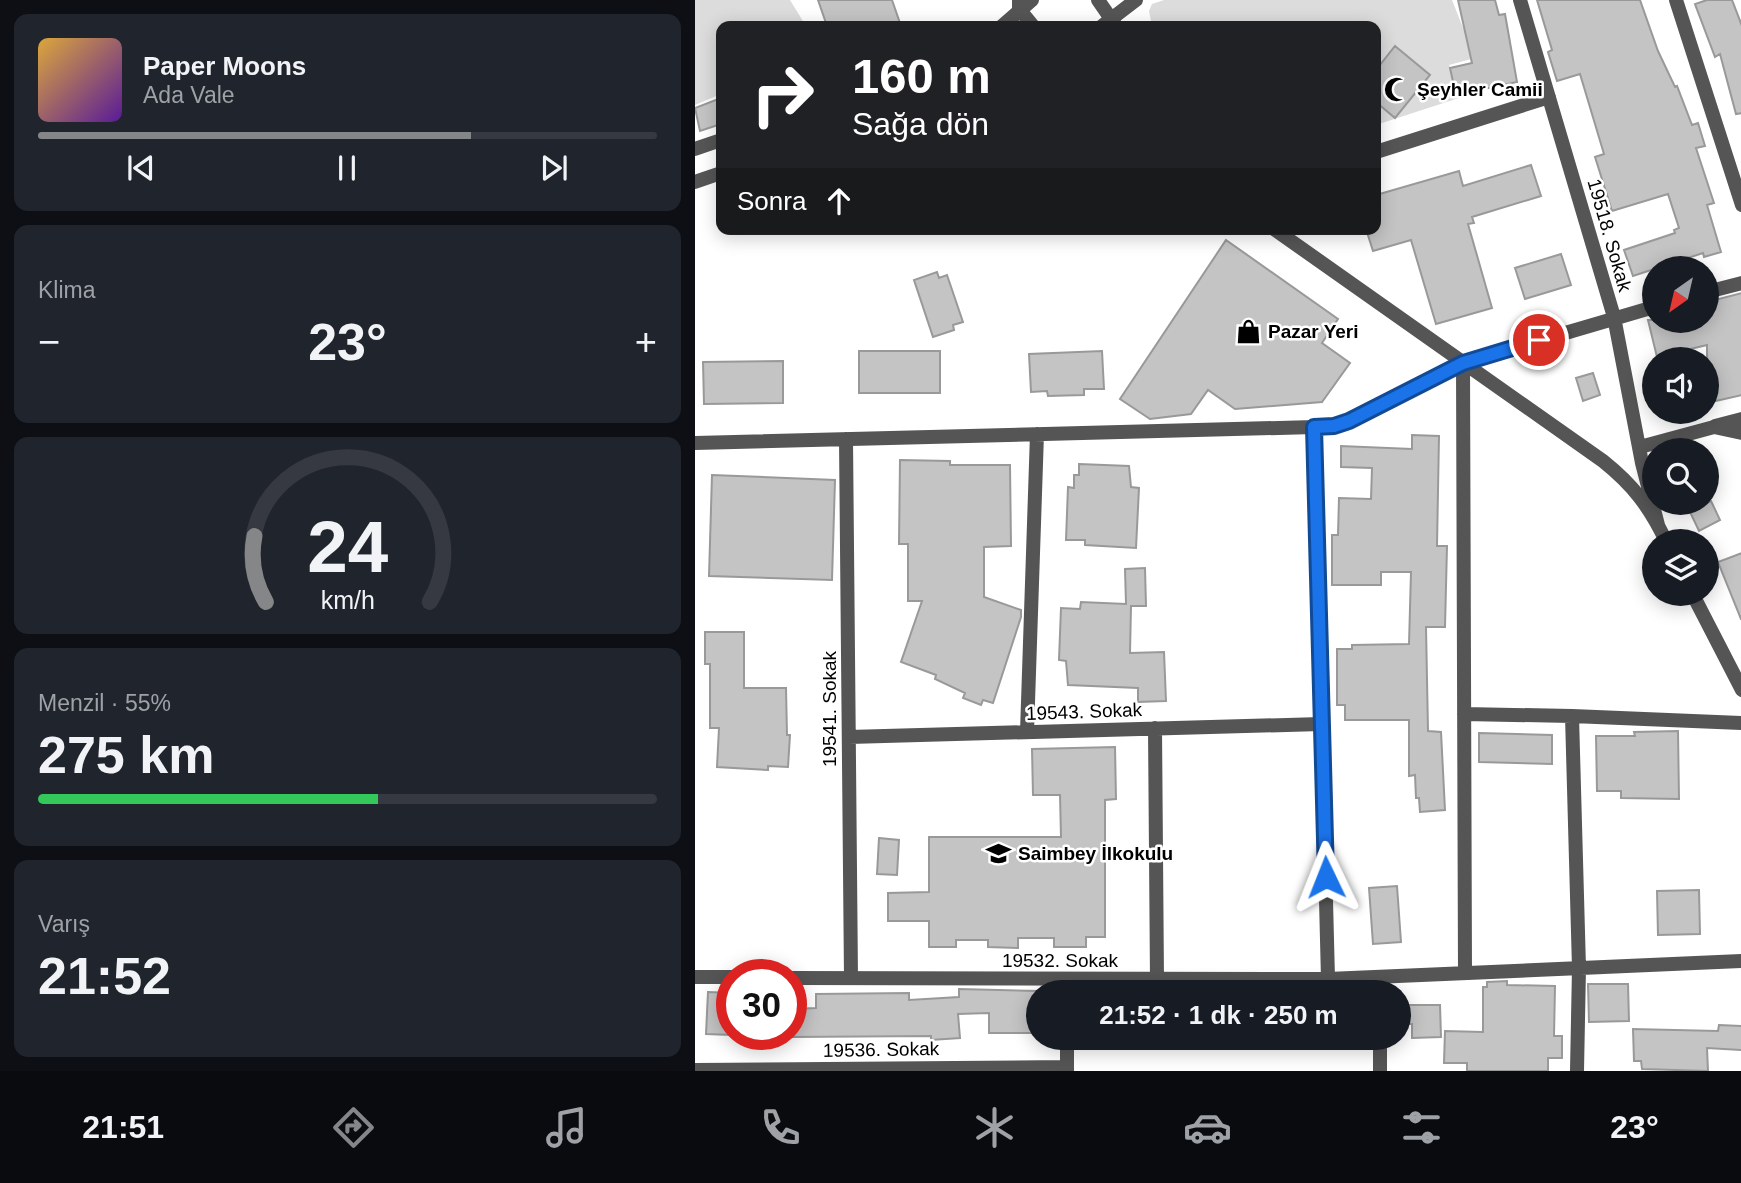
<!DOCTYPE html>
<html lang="tr">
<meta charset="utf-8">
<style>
:root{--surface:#171b24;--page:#20242c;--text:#f1f3f6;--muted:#9ea1a6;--line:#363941;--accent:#858687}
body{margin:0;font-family:Helvetica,sans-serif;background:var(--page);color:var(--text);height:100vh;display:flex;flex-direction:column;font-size:26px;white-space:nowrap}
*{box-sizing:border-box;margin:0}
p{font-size:23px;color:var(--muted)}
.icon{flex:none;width:38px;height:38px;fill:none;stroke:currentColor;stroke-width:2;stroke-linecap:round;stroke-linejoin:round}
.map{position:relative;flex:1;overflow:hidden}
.panel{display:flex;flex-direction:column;gap:14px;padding:14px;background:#0d0f14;width:695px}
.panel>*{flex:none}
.guide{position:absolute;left:21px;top:21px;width:665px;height:214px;border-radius:14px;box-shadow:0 4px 18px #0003;background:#202124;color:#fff;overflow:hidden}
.needle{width:46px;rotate:214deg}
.controls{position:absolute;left:947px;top:256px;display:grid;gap:14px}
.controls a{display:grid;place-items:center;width:77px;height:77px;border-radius:50%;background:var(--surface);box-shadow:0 4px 18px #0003;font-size:35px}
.speed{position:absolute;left:21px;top:959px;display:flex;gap:14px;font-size:35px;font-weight:700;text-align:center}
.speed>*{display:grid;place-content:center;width:91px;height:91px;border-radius:50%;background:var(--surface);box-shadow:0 4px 18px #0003;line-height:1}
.speed .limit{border:10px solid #d22;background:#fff;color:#111}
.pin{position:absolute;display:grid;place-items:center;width:60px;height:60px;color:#fff;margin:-30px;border:4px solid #fff;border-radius:50%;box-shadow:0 2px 7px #0007}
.me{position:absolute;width:77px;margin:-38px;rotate:358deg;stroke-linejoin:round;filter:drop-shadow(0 0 5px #0008)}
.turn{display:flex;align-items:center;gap:24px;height:147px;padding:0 21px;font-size:32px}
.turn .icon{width:91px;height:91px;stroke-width:2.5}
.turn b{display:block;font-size:49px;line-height:60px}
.then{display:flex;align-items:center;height:66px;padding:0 21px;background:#0003;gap:14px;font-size:26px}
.big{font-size:52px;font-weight:600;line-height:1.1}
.panel .widget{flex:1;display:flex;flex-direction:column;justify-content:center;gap:10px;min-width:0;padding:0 24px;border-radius:14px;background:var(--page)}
.panel .dial{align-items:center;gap:0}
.dial svg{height:182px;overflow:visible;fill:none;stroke:var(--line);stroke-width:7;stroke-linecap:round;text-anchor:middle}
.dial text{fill:var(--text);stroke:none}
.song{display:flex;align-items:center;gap:21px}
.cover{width:84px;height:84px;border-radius:10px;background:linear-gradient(135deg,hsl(40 70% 55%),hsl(270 70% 35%))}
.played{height:7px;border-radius:4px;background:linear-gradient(90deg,var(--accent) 70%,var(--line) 70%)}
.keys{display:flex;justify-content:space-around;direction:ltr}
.heat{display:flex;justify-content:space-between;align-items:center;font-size:38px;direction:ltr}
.charge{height:10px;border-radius:5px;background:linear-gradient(90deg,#34c759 55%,var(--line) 0)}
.trip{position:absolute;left:331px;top:980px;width:385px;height:70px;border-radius:35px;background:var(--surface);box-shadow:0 4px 18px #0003;font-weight:600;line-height:70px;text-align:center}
.dock{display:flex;height:112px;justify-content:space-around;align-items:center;background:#090b0e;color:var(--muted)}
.dock .icon{width:49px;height:49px}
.dock .current{color:var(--accent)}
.dock b{font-size:32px;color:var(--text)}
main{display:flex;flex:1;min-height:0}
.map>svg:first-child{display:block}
</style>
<main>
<section class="panel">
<div class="widget">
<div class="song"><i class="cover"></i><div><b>Paper Moons</b><p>Ada Vale</p></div></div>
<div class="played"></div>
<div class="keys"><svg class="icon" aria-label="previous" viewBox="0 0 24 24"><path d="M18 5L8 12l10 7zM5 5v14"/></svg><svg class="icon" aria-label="pause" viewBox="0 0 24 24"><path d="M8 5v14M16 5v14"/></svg><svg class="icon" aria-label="next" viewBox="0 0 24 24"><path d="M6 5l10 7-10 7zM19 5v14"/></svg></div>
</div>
<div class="widget"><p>Klima</p>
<div class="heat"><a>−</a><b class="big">23°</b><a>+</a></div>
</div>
<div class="widget dial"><svg viewBox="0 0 100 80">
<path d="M14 69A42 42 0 1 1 86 69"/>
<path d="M14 69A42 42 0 0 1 9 40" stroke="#858687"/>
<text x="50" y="56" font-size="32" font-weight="700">24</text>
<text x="50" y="72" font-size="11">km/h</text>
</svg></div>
<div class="widget"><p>Menzil · 55%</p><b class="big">275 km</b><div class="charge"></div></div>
<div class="widget"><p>Varış</p><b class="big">21:52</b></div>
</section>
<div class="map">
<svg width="1047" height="1071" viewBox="0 0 1047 1071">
<rect width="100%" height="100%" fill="#fff"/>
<path fill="#dcdcdc" d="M 0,0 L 95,0 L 111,26 L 26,26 L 26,94 L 0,105 Z
M 469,0 L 757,0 L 780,58 L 754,65 L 770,96 L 681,125 L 681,26 L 457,26 L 454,11 L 457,4 Z"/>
<path fill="#c4c4c4" stroke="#999" stroke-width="2" d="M 123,0 L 197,0 L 206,26 L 132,26 Z
M 763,0 L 800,0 L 804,15 L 810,14 L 822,82 L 761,95 L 755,68 L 777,63 Z
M 842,0 L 945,0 L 963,51 L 980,87 L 982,86 L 997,125 L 1003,123 L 1010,146 L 1001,148 L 1019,203 L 1012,205 L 1026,252 L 1009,257 L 1008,253 L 938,276 L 929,250 L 980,233 L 979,230 L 984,228 L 973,194 L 917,211 L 900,157 L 909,154 L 885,74 L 862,81 L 853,52 L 857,50 Z
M 1012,0 L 1037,0 L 1047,26 L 1047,113 L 1041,114 L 1025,54 L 1020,57 L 1000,4 Z
M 700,46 L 735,75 L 700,118 L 681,102 L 681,70 Z
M 26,98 L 26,124 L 5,131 L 0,108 Z
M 836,165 L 846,196 L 777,217 L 779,223 L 773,224 L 797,308 L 741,324 L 716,240 L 678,251 L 671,229 L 681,229 L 681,195 L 764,171 L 768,186 Z
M 531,240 L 643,319 L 627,343 L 655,363 L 627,402 L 540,409 L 513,390 L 496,414 L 455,419 L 425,399 Z
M 866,254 L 876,285 L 830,299 L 820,268 Z
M 242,272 L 244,278 L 252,275 L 268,322 L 258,325 L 259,330 L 238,337 L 219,280 Z
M 1047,293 L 1047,395 L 1012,403 L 1012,380 L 1015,380 L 1012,365 L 1012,345 L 962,357 L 953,320 L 1012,320 L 1012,302 Z
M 164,351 L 245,351 L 245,393 L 164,393 Z
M 407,351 L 409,389 L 389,389 L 389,395 L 353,396 L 352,391 L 336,392 L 334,354 Z
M 88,361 L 88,403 L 9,404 L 8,362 Z
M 898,373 L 905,395 L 888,401 L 881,378 Z
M 717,435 L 744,436 L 742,546 L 752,546 L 750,627 L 731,627 L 733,731 L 746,732 L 750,810 L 725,812 L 724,798 L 721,798 L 720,775 L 714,776 L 714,720 L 650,720 L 650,705 L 642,705 L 642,649 L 657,649 L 657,645 L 714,644 L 716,572 L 686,572 L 686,585 L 637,585 L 637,535 L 643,535 L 644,498 L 676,499 L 677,468 L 646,467 L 646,446 L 717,449 Z
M 205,460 L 255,461 L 255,465 L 315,465 L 316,546 L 289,547 L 289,597 L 326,610 L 326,617 L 298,703 L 288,700 L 286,705 L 268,698 L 270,693 L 240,679 L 241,675 L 206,662 L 227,601 L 213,601 L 213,544 L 204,544 Z
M 384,464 L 434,466 L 436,487 L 444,488 L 441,548 L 390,545 L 390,540 L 371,540 L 373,487 L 379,488 L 379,475 L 384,475 Z
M 17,475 L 140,480 L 137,580 L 14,576 Z
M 1016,501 L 1025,520 L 1004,531 L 995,512 Z
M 1047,553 L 1047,619 L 1046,619 L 1023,562 Z
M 450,568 L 451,606 L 436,606 L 435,653 L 469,652 L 471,701 L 443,702 L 443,688 L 373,685 L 371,661 L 364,660 L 366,608 L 385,609 L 386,602 L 431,604 L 430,569 Z
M 10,632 L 49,632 L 49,688 L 91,688 L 92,735 L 95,735 L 93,767 L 73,766 L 73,770 L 22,767 L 24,728 L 15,728 L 15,664 L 10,664 Z
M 983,731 L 984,799 L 926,798 L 926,791 L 902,791 L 901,736 L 940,736 L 939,732 Z
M 784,733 L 857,735 L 857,764 L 784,762 Z
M 420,747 L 421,799 L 410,800 L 410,937 L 391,937 L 391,947 L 359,947 L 359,938 L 323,938 L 323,948 L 293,947 L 293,940 L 261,940 L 261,947 L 234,947 L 234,921 L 193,921 L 193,893 L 234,892 L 234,837 L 366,837 L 365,795 L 338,795 L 337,749 Z
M 184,838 L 204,840 L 202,875 L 182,874 Z
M 702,886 L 706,942 L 678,944 L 674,888 Z
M 1004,890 L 1005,934 L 963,935 L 962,891 Z
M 812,981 L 812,985 L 860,986 L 859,1036 L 867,1036 L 867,1058 L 853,1058 L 853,1071 L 772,1071 L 772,1063 L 749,1063 L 750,1031 L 788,1032 L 788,987 L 792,987 L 792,982 Z
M 893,984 L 933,984 L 934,1021 L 894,1022 Z
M 264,989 L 343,991 L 343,1033 L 294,1033 L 294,1013 L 263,1014 L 265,1038 L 236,1040 L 236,1036 L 96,1037 L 96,1009 L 121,1008 L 121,994 L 214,993 L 214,1000 L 264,997 Z
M 13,992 L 37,993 L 37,1035 L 11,1034 Z
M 704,1005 L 745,1005 L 746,1037 L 717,1038 L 717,1024 L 704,1024 Z
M 1024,1025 L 1047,1026 L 1047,1050 L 1012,1048 L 1013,1071 L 947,1069 L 946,1061 L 939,1061 L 938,1029 L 1023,1031 Z"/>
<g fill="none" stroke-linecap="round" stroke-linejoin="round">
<path stroke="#555" stroke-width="14" d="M 324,0 L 324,9 L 338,26
M 403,0 L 421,26
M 825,0 L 919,317 L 947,463 L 963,525
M 981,0 L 1047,205
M 681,152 L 854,97
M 579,229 L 908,461 C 938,485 954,506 971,541
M 1012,292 L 1047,283
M 768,363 L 770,973
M 1020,426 L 1047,419
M 151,439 L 156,978
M 0,443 L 619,427
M 945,447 L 1019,427 L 1047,433
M 997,593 L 1047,690
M 769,714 L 877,716 L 884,968 L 882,1071
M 877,716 L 1047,723
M 460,728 L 462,979
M 332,732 L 342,434
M 154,737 L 626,724
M 0,977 L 37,977
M 96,978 L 633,979 L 1047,961
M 633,979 L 619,427 L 639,426 L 654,421 L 768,363 L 959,307
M 372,1038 L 372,1071
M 685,1038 L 685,1071
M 0,1070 L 372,1067"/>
<path stroke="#555" stroke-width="14" d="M 307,26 L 337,0
M 407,26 L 441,0
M 0,149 L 26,140
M 0,182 L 26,173"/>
</g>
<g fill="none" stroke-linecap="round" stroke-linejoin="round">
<defs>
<path id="route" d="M 631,877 L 619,427 L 639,426 L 654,421 L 768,363 L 844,340"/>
</defs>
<use href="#route" stroke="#114b97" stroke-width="18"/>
<use href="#route" stroke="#1a73e8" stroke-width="12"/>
</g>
<defs>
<symbol id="mosque-bare" viewBox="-9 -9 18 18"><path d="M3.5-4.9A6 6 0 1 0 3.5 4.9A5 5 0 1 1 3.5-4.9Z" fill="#000" stroke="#fff" stroke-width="2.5" paint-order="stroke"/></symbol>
<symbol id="shop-bare" viewBox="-9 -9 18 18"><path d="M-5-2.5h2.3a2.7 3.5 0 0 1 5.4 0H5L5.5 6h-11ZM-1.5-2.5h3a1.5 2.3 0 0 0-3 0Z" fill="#000" stroke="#fff" stroke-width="2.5" paint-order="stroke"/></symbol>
<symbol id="school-bare" viewBox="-9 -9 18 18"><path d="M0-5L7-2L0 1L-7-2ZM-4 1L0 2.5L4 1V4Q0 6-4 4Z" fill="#000" stroke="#fff" stroke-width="2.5" paint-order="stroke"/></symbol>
</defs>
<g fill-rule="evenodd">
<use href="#mosque-bare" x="684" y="72" width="35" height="35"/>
<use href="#shop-bare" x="536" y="314" width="35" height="35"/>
<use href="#school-bare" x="286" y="836" width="35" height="35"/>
</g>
<g text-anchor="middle" stroke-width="5" stroke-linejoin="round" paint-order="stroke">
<g font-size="19" font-weight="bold" fill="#000" stroke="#fff" text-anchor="start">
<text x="722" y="96">Şeyhler Camii</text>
<text x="573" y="338">Pazar Yeri</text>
<text x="323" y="860">Saimbey İlkokulu</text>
</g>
<g font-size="19" fill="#000" stroke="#fff">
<text transform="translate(915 235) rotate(74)" y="7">19518. Sokak</text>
<text transform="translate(134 709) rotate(-90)" y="7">19541. Sokak</text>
<text transform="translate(389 711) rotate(-2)" y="7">19543. Sokak</text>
<text x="365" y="967">19532. Sokak</text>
<text transform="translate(186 1049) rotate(-1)" y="7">19536. Sokak</text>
</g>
</g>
</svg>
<div class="controls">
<a><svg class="needle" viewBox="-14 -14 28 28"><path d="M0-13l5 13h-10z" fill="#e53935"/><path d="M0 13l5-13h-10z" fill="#9ea1a6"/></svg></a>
<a><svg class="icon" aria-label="sound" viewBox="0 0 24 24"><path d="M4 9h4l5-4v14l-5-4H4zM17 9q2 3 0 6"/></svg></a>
<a><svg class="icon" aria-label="search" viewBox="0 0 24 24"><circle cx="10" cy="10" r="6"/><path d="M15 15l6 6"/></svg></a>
<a><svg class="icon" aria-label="layers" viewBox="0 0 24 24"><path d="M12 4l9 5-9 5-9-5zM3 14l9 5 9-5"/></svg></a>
</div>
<div class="speed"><div class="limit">30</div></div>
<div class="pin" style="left:844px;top:340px;background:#d93025"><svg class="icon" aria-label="arrive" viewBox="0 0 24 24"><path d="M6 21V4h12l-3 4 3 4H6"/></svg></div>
<svg class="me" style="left:631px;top:877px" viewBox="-20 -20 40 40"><path d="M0-17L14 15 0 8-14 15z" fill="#1a73e8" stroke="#fff" stroke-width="4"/></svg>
<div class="trip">21:52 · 1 dk · 250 m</div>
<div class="guide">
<div class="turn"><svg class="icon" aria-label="right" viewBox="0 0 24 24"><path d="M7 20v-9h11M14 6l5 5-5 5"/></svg><div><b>160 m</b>Sağa dön</div></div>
<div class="then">Sonra<svg class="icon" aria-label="ahead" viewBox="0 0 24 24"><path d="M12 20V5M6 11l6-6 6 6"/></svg></div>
</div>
</div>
</main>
<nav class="dock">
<b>21:51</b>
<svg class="icon current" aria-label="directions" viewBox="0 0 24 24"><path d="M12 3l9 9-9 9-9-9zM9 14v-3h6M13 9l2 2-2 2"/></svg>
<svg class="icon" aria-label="music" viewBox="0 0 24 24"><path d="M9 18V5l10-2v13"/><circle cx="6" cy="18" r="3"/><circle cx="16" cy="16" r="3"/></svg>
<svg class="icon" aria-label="phone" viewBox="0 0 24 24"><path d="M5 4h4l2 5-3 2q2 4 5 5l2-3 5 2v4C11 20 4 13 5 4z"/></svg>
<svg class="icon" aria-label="climate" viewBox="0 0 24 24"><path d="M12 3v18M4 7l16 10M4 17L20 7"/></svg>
<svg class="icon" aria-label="car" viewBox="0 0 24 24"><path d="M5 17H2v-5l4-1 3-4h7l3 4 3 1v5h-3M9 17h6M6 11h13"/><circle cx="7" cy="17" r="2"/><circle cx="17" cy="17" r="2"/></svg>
<svg class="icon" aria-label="filters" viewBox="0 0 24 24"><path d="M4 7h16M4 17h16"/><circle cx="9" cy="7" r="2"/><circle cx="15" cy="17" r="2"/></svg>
<b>23°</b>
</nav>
